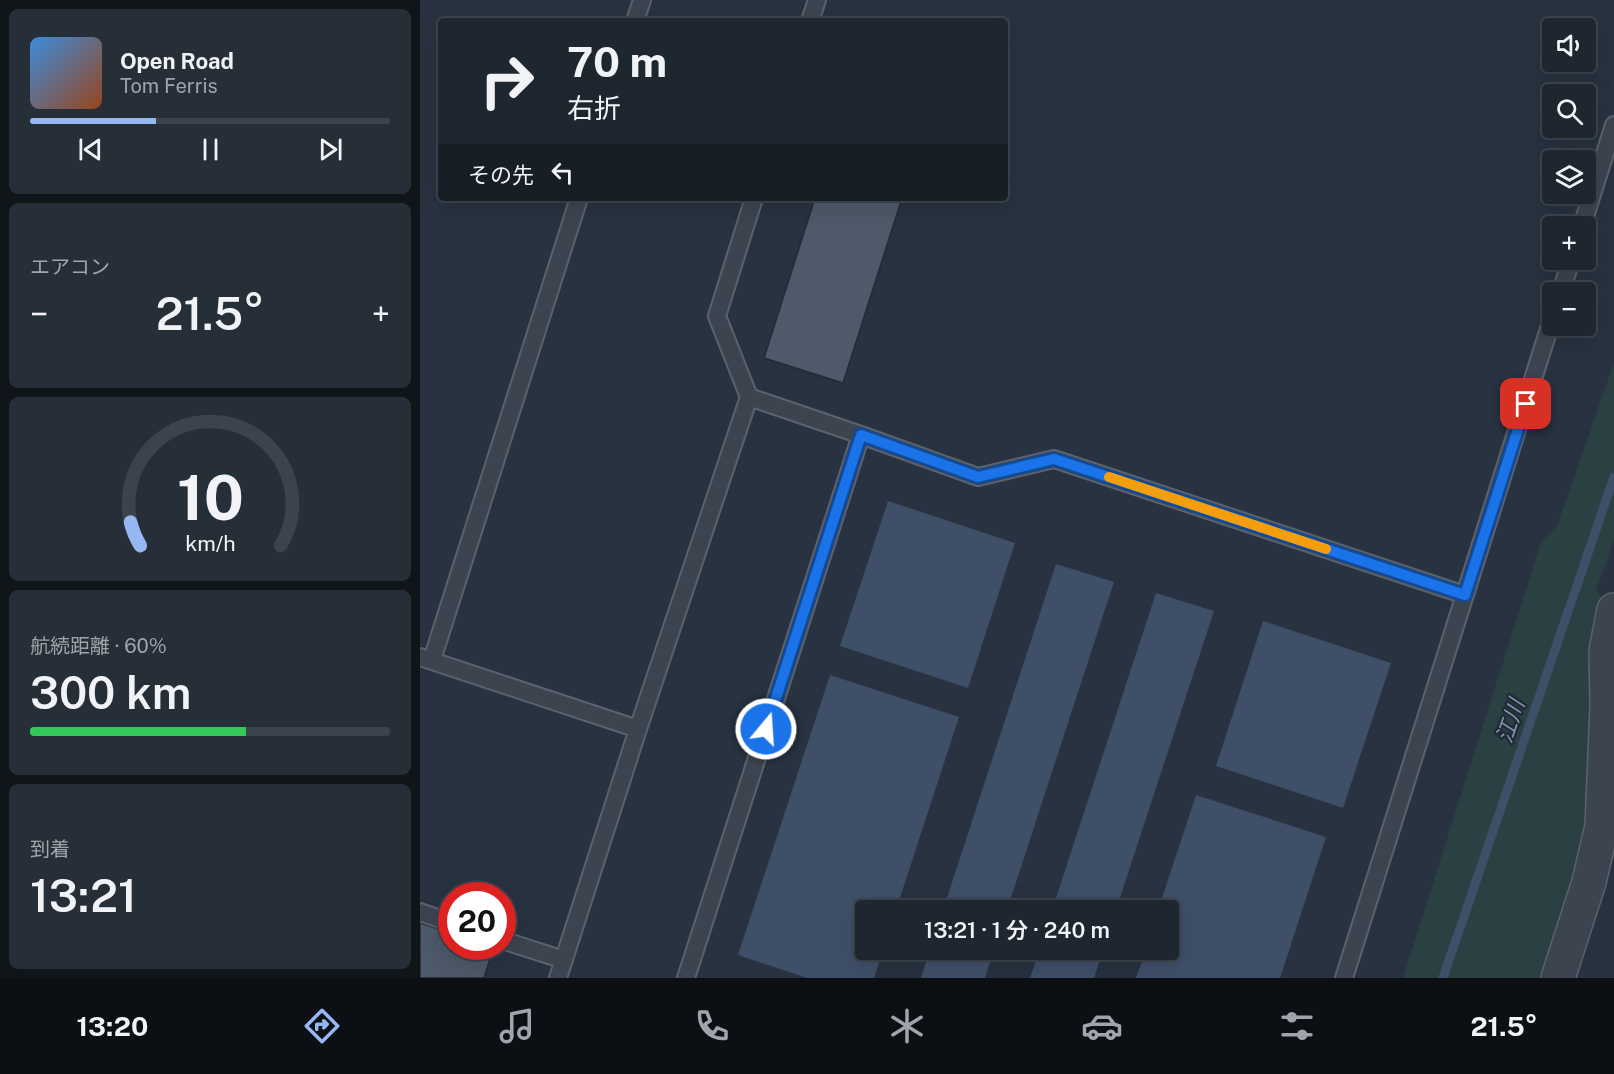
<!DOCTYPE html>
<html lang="ja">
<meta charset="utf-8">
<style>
:root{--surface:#1e2630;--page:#262e38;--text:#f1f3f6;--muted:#a1a5ab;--line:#3c434c;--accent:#96b8f2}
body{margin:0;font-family:"Public Sans","Noto Sans JP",sans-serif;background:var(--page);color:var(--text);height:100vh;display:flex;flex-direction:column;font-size:22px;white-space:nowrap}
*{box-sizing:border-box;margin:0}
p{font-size:20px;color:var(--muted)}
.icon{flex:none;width:33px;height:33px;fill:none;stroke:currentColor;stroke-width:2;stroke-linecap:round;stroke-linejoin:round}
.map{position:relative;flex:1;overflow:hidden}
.drawer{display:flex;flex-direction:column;gap:9px;padding:9px;background:#10151a;width:420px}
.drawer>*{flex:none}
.hud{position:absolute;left:18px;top:18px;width:570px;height:183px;border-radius:6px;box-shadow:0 6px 24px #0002,0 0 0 2px var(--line);background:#1e2630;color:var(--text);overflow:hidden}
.tools{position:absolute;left:1122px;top:18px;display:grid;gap:12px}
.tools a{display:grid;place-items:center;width:54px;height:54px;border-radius:6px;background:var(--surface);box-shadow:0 6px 24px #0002,0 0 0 2px var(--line);font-size:30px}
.speed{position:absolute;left:18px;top:882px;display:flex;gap:12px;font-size:30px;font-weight:700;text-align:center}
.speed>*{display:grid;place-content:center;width:78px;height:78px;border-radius:50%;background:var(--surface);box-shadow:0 6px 24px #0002,0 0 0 2px var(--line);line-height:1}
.speed .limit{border:9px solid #d22;background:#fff;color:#111}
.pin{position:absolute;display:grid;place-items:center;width:51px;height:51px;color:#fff;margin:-26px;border-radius:12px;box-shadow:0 3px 9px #0006}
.me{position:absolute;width:66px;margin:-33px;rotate:18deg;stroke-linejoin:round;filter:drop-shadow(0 0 4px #0008)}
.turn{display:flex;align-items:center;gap:21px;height:126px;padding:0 30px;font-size:27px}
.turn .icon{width:78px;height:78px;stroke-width:2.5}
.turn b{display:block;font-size:42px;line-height:51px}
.then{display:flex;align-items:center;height:57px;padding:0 30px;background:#0003;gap:12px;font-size:22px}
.big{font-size:45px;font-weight:600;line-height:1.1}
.drawer .tile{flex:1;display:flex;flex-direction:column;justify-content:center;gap:9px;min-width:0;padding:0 21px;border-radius:9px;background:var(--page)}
.drawer .dial{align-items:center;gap:0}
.dial svg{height:156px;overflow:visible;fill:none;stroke:var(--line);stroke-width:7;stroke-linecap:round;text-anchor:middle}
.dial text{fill:var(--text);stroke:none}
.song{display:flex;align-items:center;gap:18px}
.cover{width:72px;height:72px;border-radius:9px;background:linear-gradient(135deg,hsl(210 70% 55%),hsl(20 70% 35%))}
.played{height:6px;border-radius:3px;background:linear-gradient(90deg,var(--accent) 35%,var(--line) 35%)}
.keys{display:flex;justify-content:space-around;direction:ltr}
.heat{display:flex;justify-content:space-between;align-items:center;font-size:33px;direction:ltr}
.charge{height:9px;border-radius:4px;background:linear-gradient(90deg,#34c759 60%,var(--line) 0)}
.trip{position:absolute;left:435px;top:900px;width:324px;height:60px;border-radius:6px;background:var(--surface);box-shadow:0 6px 24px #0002,0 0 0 2px var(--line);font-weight:600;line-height:60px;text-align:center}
.tabs{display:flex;height:96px;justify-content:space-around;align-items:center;background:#0c0f13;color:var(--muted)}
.tabs .icon{width:42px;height:42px}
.tabs .on{color:var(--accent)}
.tabs b{font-size:27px;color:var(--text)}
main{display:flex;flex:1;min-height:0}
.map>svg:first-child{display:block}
</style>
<main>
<section class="drawer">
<div class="tile">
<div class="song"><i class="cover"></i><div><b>Open Road</b><p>Tom Ferris</p></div></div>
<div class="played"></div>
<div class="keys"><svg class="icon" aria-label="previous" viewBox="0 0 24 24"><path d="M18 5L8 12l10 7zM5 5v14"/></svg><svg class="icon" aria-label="pause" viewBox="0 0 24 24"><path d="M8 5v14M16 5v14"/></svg><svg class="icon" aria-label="next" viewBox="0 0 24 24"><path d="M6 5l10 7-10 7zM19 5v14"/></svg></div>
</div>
<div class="tile"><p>エアコン</p>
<div class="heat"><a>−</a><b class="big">21.5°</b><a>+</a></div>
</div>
<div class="tile dial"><svg viewBox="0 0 100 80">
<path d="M14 69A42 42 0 1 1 86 69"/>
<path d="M14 69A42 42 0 0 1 9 57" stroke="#96b8f2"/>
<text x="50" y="56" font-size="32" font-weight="700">10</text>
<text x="50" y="72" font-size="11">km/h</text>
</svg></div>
<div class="tile"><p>航続距離 · 60%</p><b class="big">300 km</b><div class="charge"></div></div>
<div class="tile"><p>到着</p><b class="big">13:21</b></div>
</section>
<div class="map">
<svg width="1194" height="978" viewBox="0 0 1194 978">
<rect width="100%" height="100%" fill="#283240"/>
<path fill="#2b4042" d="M 1194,363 L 1194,540 L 1176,591 L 1181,594 L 1174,640 L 1172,769 L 1161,860 L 1123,978 L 983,978 L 1121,542 L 1137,526 Z"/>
<path fill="#3f4f68" d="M 468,501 L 595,543 L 548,688 L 420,646 Z
M 636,564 L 694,582 L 587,910 L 523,910 Z
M 736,593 L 794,611 L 696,910 L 632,910 Z
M 843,621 L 971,663 L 923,808 L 796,766 Z
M 410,675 L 539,717 L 476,910 L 446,910 L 446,950 L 463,950 L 454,978 L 387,978 L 318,955 Z
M 776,795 L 906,837 L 860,978 L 716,978 L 726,950 L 748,950 L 748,910 L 738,910 Z
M 510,950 L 574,950 L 565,978 L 501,978 Z
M 620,950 L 683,950 L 674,978 L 610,978 Z"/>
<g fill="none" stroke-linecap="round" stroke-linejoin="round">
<path stroke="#3f4f68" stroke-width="9" d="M 1023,978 L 1194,477"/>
</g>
<path fill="#4e5969" stroke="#232b37" stroke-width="1.5" d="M 395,198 L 482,198 L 423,383 L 344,358 Z
M 0,923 L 32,933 L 32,946 L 74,946 L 64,978 L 0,978 Z"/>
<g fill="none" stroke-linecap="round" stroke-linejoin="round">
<defs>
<path id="service" d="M 215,21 L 222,0
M 390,21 L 397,0
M 1162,226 L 1194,125
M 1141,292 L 1151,260
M 441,435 L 558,477 L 634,459 L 1045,595
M 0,657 L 218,729
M 12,660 L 159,198
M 0,912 L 32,923
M 82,940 L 144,960
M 138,978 L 218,729 L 329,397 L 297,316 L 334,198
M 266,978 L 441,435 L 329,397
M 924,978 L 1132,319"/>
<path id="tertiary" d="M 1138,978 L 1169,882 L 1182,826 L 1187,706 L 1186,651 L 1194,610"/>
</defs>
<use href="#service" stroke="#5a626d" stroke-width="20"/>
<use href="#tertiary" stroke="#5a626d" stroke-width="36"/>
<use href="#service" stroke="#3c4450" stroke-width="16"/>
<use href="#tertiary" stroke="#3c4450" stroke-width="33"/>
</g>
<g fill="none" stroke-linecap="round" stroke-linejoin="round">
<defs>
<path id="route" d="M 346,729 L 441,435 L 558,477 L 634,459 L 1045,595 L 1106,404"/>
</defs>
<use href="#route" stroke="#114b97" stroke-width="15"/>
<use href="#route" stroke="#1a73e8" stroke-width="10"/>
<path stroke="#f59e0b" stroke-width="10" d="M 689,477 L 906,549"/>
</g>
<g text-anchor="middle" stroke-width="4.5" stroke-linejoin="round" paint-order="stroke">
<g font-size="22" font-style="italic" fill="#8295b0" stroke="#212935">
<text transform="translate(1090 721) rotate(-71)" y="8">江川</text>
</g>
</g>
</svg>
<div class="tools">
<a><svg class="icon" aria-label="sound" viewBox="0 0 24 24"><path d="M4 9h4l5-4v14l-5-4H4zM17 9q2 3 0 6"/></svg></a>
<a><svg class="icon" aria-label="search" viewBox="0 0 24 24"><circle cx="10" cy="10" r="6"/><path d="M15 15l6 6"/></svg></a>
<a><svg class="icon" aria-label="layers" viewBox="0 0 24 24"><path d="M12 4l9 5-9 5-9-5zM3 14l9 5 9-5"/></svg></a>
<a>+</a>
<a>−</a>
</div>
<div class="speed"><div class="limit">20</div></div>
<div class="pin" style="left:1106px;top:404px;background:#d93025"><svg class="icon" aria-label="arrive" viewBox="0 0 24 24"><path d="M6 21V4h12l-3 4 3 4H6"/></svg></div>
<svg class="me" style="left:346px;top:729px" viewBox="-20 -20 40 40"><circle r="17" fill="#1a73e8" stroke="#fff" stroke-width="3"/><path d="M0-11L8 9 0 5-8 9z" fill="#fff"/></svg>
<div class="trip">13:21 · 1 分 · 240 m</div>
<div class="hud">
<div class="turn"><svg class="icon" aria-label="right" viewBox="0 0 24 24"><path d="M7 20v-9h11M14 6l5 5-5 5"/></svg><div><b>70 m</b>右折</div></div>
<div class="then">その先<svg class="icon" aria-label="left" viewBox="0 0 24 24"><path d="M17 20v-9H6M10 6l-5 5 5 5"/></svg></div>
</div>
</div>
</main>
<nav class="tabs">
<b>13:20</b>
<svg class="icon on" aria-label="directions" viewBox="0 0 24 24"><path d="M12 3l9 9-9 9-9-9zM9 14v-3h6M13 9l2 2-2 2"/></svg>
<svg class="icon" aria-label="music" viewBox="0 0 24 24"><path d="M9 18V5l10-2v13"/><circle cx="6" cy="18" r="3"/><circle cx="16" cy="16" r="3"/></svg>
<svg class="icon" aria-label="phone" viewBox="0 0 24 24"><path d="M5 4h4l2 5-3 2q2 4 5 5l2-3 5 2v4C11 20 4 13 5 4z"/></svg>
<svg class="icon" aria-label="climate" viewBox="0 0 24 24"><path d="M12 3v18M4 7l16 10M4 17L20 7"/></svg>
<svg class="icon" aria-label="car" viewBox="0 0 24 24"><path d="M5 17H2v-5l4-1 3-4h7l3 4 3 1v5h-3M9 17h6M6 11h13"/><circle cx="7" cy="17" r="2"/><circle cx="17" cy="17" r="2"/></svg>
<svg class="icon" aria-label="filters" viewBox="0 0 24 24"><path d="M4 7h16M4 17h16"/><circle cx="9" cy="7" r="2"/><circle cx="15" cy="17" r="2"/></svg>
<b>21.5°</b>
</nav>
